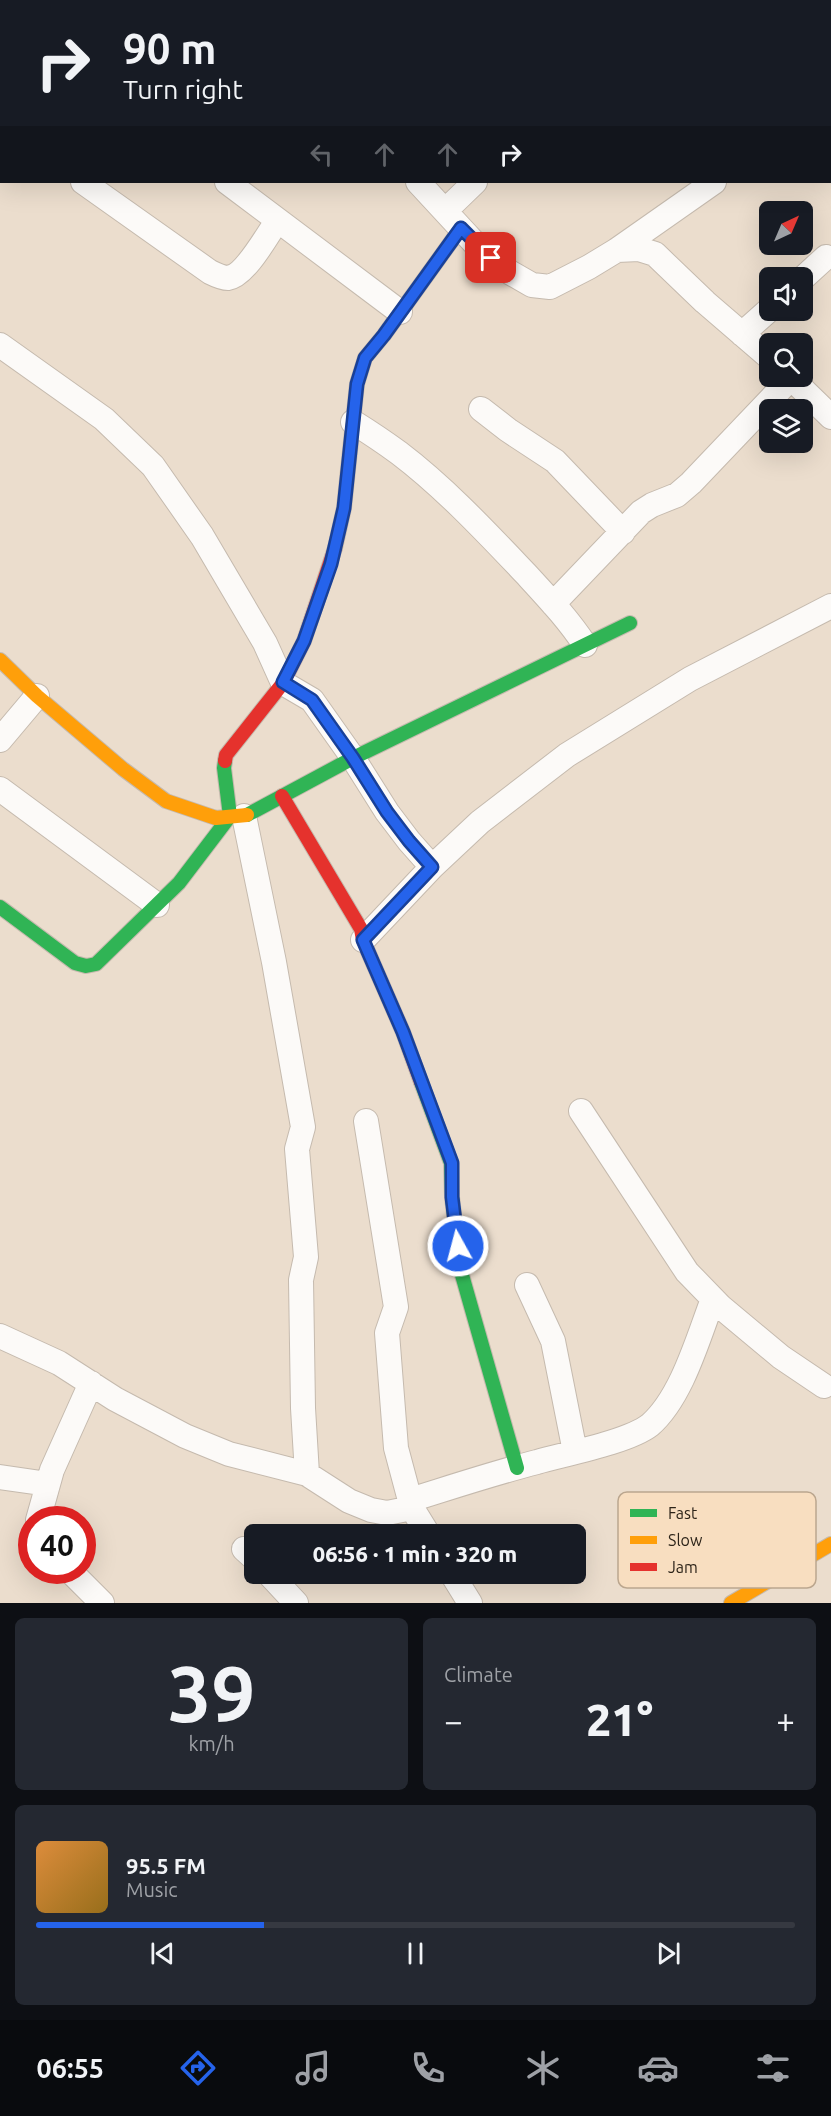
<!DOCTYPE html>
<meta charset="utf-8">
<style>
:root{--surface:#171b24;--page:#242831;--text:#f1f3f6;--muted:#9ea1a6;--line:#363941;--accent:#2563eb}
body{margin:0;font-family:Ubuntu,sans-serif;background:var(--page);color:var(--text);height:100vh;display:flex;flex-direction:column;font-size:22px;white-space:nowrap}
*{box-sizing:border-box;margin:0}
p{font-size:20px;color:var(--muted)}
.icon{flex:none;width:33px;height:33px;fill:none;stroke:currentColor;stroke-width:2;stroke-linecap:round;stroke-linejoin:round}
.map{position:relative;height:1603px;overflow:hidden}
.side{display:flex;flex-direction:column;gap:15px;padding:15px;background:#0d0f14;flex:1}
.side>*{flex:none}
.banner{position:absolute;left:0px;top:0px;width:831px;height:183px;box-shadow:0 6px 24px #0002;background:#171b24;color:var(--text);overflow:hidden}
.needle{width:39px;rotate:44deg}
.tools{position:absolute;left:759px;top:201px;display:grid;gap:12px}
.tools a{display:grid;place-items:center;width:54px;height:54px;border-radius:9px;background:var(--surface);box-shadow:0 6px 24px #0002;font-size:30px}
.speed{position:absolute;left:18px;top:1506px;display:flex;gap:12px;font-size:30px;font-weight:700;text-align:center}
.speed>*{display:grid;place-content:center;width:78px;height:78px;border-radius:50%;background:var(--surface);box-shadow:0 6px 24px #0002;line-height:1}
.speed .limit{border:9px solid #d22;background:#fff;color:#111}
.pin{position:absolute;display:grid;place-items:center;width:51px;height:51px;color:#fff;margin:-26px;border-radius:12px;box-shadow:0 3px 9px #0006}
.me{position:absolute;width:66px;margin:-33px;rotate:353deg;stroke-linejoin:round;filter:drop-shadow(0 0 4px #0008)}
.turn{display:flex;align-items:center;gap:21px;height:126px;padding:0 24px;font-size:27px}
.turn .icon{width:78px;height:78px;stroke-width:2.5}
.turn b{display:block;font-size:42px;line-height:51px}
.lanes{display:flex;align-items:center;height:57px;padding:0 24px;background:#0003;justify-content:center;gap:30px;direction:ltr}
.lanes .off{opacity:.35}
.big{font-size:45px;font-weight:800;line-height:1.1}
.side .card{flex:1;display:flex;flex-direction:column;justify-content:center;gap:9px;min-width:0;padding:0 21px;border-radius:9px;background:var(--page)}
.side .dial{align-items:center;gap:0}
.dial b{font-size:78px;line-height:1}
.song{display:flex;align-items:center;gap:18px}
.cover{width:72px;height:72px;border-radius:9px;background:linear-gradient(135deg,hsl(30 70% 55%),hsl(40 70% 35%))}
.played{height:6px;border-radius:3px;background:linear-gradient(90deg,var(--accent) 30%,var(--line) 30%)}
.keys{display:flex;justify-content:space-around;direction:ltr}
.heat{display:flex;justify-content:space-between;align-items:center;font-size:33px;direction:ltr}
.side .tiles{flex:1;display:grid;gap:15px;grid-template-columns:1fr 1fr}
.card:last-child{grid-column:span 2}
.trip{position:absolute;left:244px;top:1524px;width:342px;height:60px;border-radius:9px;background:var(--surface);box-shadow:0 6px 24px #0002;font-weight:800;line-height:60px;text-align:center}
.dock{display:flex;height:96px;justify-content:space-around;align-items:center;background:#090b0e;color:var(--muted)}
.dock .icon{width:42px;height:42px}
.dock .on{color:var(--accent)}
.dock b{font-size:27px;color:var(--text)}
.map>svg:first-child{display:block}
</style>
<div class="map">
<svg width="831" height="1603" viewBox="0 0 831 1603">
<rect width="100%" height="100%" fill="#ebddcd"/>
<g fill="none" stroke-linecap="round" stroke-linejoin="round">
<defs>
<path id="street" d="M 151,0 L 153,2
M 511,2 L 512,0
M 759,2 L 762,0
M 0,38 L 2,39
M 830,111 L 831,110
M 83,182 L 210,272 C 216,275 223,278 228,278 C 245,276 268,234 277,221
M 227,182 L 400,312
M 418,182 L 479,248 L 504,269 L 532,285 L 550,287 L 589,267 L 617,250 L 639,249 L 655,254 L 705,302 L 770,358
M 445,211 L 475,182
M 617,250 L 714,182
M 802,279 L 826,257
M 742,334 L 770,309
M 0,345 L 104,419 L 153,466 L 202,536 L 265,643 L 283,683 L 312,700 L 353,758 L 387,812 L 409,841 L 432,867
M 789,376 L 831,417
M 481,409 L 508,430 L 555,461 L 623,532
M 353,422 C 369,432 384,442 399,453 C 444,487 487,533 526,574 C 547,597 568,619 585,645
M 553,604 L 641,512 L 652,505 L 677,495 L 691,483 L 791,378
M 0,740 L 37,696
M 0,789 L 157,905
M 244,816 L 274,962 L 303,1127 L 297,1149 L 306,1257 L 301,1280 L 303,1408 L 307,1474
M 363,940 L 432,867 L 480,822 L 567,755 L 690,679 L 831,606
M 581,1111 L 687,1272 L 721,1307 L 781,1357 L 824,1386
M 366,1121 L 396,1307 L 387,1333 L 396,1448 L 412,1508 L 428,1534
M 527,1285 L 553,1341 L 575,1452
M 0,1336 L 59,1363 L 115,1399 L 185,1436 L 229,1454 L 307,1474 L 349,1501 L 371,1510 L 387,1513 L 412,1508
M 0,1477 L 48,1484
M 410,1500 C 452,1487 494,1473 537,1462 C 565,1454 628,1442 650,1425 C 682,1397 698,1338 713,1299
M 38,1520 L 52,1470 L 91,1383
M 244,1549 L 255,1559
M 69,1570 L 102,1603
M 269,1574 L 296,1603
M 452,1574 L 470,1603"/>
<path id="fast" d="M 247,815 L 353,758 L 630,623
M 0,907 L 75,963 L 86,966 L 96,964 L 179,883 L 230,816 L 224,768 L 225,761
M 421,1082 L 451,1163 L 452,1197 L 460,1268 L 517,1468"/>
<path id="slow" d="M 335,548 L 344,508 L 357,384 L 365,358 L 384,335 L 461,228
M 0,660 L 37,696 L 123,769 L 166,801 L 216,818 L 247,815
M 731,1603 L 831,1544"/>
<path id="jam" d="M 225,761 L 226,755 L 283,683 L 304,641 L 335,548
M 282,796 L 361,929 L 363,940 L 403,1032 L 421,1082"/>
</defs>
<use href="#street" stroke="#c5baae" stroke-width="26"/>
<use href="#fast" stroke="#c5baae" stroke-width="16"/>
<use href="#slow" stroke="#c5baae" stroke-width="16"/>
<use href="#jam" stroke="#c5baae" stroke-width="16"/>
<use href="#street" stroke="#fcfaf8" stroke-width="24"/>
<use href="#fast" stroke="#30b455" stroke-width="14"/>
<use href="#slow" stroke="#ff9f0a" stroke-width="14"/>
<use href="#jam" stroke="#e5322d" stroke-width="14"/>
</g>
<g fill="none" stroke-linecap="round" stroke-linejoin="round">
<defs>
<path id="route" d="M 458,1246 L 452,1197 L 452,1163 L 403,1032 L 363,940 L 432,867 L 409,841 L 387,812 L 353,758 L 312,700 L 283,682 L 304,641 L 331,564 L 344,508 L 357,384 L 365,358 L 384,335 L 461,228 L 491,258"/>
</defs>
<use href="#route" stroke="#184099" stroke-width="15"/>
<use href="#route" stroke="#2563eb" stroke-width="10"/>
</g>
<rect x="618" y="1492" width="198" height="96" rx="9" fill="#f8dec0" stroke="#bba68e" stroke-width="1.5"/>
<rect x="630" y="1509" width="27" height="8" fill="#30b455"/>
<rect x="630" y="1536" width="27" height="8" fill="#ff9f0a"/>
<rect x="630" y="1563" width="27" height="8" fill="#e5322d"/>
<g font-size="16" fill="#2d2419">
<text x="668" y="1519">Fast</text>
<text x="668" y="1546">Slow</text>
<text x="668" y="1573">Jam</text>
</g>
</svg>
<div class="tools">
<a><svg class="needle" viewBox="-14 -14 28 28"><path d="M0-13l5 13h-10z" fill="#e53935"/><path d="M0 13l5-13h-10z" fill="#9ea1a6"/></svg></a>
<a><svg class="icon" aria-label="sound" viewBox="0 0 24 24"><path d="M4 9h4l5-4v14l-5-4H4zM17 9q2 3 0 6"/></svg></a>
<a><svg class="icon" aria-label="search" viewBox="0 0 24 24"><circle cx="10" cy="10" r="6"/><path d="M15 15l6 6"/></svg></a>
<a><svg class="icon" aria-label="layers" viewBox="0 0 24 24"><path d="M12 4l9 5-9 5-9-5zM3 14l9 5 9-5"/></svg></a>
</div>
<div class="speed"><div class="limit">40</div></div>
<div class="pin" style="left:491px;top:258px;background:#d93025"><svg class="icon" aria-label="arrive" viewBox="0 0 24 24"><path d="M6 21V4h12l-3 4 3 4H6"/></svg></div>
<svg class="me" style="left:458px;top:1246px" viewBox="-20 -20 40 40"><circle r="17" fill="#2563eb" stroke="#fff" stroke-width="3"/><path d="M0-11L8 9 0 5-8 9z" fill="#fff"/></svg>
<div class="trip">06:56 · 1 min · 320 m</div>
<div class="banner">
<div class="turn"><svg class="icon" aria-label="right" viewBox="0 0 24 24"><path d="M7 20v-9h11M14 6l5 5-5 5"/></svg><div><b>90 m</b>Turn right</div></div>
<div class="lanes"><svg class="icon off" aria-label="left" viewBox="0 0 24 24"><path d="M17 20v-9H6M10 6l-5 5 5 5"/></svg><svg class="icon off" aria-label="ahead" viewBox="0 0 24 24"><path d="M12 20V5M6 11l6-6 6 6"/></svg><svg class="icon off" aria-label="ahead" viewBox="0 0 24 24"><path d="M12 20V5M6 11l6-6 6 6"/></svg><svg class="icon" aria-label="right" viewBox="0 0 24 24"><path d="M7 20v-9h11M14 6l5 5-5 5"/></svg></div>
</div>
</div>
<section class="side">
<div class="tiles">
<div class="card dial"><b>39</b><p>km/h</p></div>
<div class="card"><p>Climate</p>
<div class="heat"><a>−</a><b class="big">21°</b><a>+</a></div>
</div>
<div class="card">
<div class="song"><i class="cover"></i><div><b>95.5 FM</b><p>Music</p></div></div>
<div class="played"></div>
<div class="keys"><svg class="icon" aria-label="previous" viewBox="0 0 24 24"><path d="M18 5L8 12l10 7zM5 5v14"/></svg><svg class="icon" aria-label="pause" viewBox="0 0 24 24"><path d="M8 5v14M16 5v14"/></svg><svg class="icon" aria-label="next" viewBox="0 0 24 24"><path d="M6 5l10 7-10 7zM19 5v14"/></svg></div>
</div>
</div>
</section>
<nav class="dock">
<b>06:55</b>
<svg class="icon on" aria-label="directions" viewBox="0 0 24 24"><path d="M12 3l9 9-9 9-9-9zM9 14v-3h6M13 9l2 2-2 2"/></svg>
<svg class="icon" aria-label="music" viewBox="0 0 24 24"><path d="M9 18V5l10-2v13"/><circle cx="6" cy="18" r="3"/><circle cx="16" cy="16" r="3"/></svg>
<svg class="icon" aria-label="phone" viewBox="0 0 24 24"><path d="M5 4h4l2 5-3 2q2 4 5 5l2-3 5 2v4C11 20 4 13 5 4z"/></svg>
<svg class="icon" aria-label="climate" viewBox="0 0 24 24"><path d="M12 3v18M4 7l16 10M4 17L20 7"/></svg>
<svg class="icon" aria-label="car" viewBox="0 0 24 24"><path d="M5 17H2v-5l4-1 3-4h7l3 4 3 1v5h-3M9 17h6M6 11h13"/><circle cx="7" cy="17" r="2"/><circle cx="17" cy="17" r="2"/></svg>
<svg class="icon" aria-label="filters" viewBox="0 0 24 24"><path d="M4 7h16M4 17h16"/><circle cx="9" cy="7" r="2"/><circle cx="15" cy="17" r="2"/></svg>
</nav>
